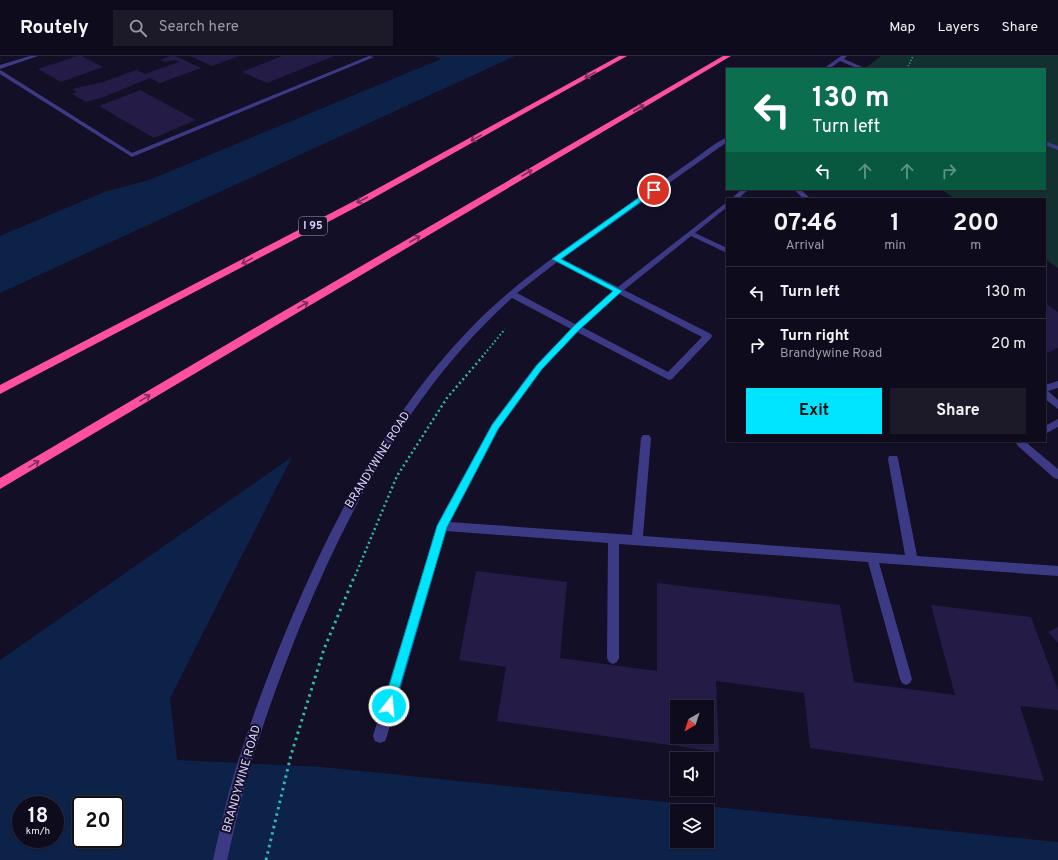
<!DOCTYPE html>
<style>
body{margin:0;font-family:Overpass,sans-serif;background:#1c1929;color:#f1f3f6;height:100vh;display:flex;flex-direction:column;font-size:15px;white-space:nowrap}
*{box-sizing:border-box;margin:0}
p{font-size:13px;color:#9b9ba3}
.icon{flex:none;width:22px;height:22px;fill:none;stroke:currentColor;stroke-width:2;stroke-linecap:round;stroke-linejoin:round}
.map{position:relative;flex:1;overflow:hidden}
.side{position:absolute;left:726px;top:142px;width:320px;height:244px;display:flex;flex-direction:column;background:#0e0b1c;border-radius:0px;box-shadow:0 1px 3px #0004,0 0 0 1px #2e2b3b}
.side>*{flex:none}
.hud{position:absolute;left:726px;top:12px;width:320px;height:122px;border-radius:0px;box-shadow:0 1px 3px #0004,0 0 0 1px #2e2b3b;background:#0b6e4f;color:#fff;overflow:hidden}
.needle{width:26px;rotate:219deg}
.tools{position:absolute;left:670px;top:644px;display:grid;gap:8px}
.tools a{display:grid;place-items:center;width:44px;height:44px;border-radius:0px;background:#0e0b1c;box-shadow:0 1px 3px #0004,0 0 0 1px #2e2b3b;font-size:20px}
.speed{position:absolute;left:12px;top:740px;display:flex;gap:8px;font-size:20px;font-weight:700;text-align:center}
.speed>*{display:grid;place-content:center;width:52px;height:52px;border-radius:50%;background:#0e0b1c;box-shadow:0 1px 3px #0004,0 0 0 1px #2e2b3b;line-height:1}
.speed small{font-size:10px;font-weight:400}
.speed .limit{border:2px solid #111;border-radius:6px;background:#fff;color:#111}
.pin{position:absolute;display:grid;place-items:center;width:34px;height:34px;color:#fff;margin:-17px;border:2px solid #fff;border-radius:50%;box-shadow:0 1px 4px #0007}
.me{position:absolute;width:44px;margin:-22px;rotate:17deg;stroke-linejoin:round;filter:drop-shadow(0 0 3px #0008)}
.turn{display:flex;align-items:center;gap:14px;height:84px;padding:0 20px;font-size:18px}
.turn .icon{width:52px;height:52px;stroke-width:2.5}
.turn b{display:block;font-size:28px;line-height:34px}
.lanes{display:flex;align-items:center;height:38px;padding:0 20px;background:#0003;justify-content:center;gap:20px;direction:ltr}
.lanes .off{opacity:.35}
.eta{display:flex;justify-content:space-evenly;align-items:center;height:68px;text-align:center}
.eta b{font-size:24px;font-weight:700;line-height:28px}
.cta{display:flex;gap:8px;margin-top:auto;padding:8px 20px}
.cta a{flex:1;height:46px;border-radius:0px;background:#00e5ff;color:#111;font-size:16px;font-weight:700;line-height:46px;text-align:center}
.cta a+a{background:#1c1929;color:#f1f3f6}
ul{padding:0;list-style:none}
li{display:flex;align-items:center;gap:12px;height:52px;padding:0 20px;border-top:1px solid #2e2b3b}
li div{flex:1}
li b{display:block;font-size:15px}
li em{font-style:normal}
header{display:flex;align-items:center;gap:24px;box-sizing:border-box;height:56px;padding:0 20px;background:#0e0b1c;border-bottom:1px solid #2e2b3b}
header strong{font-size:19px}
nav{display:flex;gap:22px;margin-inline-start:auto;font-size:14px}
.search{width:280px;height:36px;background:#1c1929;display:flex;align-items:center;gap:10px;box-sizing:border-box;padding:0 14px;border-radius:0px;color:#9b9ba3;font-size:15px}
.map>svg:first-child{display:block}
</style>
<header>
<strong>Routely</strong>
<div class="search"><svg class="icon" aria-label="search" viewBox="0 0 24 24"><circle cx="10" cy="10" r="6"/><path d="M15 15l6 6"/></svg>Search here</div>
<nav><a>Map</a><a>Layers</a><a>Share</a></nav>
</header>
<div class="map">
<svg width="1058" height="804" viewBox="0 0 1058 804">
<rect width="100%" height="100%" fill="#130f26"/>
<path fill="#12302f" d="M 881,0 L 1058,0 L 1058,212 L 1045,203 L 1045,143 L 955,143 L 941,133 L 1045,133 L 1045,13 L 864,13 Z"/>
<path fill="#0c2248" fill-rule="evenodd" d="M 434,0 L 515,0 L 0,237 L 0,180 L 104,136 L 149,124 L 441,3 Z
M 292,401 L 170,642 L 177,704 L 322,711 L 1058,786 L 1058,804 L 0,804 L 0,604 ZM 21,749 L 55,749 L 55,783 L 21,783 ZM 81,749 L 115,749 L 115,783 L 81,783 ZM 677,755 L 707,755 L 707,785 L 677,785 Z"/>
<path fill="#241b47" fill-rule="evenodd" d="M 77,0 L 82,0 L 103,11 L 61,26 L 38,13 Z
M 170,0 L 176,0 L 201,12 L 160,27 L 150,22 L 101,42 L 86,46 L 72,38 L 77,36 L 72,33 L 103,26 L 136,14 L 145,18 L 179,6 L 175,4 L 165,6 L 160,4 Z
M 190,0 L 239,0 L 212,10 Z
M 282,0 L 334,0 L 267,27 L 242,16 Z
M 140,34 L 196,64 L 154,82 L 99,50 Z
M 1045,247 L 1058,256 L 1058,292 L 1045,298 Z
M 476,515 L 567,526 L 560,602 L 657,615 L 657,527 L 840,549 L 854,626 L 955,639 L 931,549 L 1031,561 L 1058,634 L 1058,654 L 1020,650 L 1044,725 L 810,692 L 804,637 L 716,625 L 719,696 L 497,665 L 506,611 L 459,604 ZM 677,651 L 707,651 L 707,681 L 677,681 Z
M 1058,571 L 1058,587 L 1048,576 Z"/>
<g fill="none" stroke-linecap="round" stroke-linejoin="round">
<path stroke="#2fb8b0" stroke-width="1.5" stroke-dasharray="1 2" stroke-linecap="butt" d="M 907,13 L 913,0"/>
<path stroke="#2fb8b0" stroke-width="2" stroke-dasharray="1.5 2.5" stroke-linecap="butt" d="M 482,301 L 505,273"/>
<path stroke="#2fb8b0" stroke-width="2.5" stroke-dasharray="2 3" stroke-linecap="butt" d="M 355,520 L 397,420 L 447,342 L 483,300"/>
<path stroke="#2fb8b0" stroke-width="3" stroke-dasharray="2.5 4" stroke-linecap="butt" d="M 266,804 L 291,699 L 324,593 L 355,519"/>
<path fill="#3d3a85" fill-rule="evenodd" d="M 30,0 L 38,0 L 0,13 L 0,9 Z
M 369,0 L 374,1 L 132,101 L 0,18 L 0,14 L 2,15 L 132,97 Z
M 841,0 L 847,0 L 844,3 L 867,13 L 859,13 L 840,5 L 829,13 L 823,13 Z
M 727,81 L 727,86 L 562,203 L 618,231 L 727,146 L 727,151 L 695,177 L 727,192 L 727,197 L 691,180 L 624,234 L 711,278 L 712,280 L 711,282 L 672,323 L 669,324 L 577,276 L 542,313 L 499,373 L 450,466 L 632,479 L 641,382 L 643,379 L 649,379 L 651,382 L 643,480 L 905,499 L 888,403 L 889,400 L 897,400 L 898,403 L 917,500 L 1058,510 L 1058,520 L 879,507 L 912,623 L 910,627 L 906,629 L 902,627 L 900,623 L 868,506 L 619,488 L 619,602 L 617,606 L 613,608 L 609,606 L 607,602 L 608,487 L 446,475 L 387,680 L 385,685 L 380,687 L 375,685 L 373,680 L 438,467 L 492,368 L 536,309 L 571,273 L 512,242 C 414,330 351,448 301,568 C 280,620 261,672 246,726 C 239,752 233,778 227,804 L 213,804 C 220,774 226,744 235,715 C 251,663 270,613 291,563 C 335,459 390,356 469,274 C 514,227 567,191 621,154 C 645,137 669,121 693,104 C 704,96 715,87 727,81 ZM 557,206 L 613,235 L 575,268 L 517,237 ZM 619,238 L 702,281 L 668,316 L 582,271 Z
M 1045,85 L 1058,90 L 1058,94 L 1045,89 Z
M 742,133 L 749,133 L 738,143 L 731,143 Z
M 793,133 L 800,133 L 811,143 L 804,143 Z
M 1058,325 L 1058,332 L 1048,335 L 1058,344 L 1058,353 L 1045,343 L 1045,329 Z
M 1058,363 L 1058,371 L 1045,378 L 1045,370 Z
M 1017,385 L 1030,385 L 1028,388 L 1058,413 L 1058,423 L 1054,422 L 1018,390 L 1016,387 Z"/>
<path fill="#ff4fa3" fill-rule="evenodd" d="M 619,0 L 627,0 L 368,145 L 0,338 L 0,329 L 362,141 Z
M 723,0 L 731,0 L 0,433 L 0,422 L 265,266 Z"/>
</g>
<defs><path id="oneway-shaft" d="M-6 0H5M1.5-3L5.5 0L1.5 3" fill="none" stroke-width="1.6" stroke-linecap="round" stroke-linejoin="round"/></defs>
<g stroke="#7d2c5e">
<use href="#oneway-shaft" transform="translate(590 19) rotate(151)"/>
<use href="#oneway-shaft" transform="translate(639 52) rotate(-30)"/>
<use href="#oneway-shaft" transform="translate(476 82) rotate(151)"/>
<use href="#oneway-shaft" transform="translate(527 117) rotate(-30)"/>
<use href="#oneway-shaft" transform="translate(362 144) rotate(152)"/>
<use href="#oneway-shaft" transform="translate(415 183) rotate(-30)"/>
<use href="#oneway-shaft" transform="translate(247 205) rotate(152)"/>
<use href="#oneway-shaft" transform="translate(303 249) rotate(-30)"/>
<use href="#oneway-shaft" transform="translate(145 342) rotate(-31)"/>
<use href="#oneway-shaft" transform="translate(34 408) rotate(-31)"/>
</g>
<path fill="#00e5ff" stroke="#0095a6" d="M 651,133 L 657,134 L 561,203 L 622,235 L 579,274 L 542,313 L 498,373 L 447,471 L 394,650 L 393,654 L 389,656 L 384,654 L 383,650 L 437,470 L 492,369 L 537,309 L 574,270 L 613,235 L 552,203 Z"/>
<g text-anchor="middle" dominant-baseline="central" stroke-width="4" stroke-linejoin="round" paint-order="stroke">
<rect fill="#130f26" stroke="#9e99be" stroke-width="1" x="299" y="161" width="28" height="18" rx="3"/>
<g font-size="11" font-weight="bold" fill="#d9d4ff">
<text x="313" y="170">I 95</text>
</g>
<g font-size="12" fill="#d9d4ff" stroke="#130f26">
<text transform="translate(378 404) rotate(-58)">BRANDYWINE ROAD</text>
<text transform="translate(242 723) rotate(-74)">BRANDYWINE ROAD</text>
</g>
</g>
</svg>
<div class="tools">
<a><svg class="needle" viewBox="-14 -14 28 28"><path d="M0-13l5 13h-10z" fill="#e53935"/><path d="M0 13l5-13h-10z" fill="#9b9ba3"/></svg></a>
<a><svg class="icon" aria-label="sound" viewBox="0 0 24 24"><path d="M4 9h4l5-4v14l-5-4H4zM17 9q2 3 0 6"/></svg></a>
<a><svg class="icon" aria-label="layers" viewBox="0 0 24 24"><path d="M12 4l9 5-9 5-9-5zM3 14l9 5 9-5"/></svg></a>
</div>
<div class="speed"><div>18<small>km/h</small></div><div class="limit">20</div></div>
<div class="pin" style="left:654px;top:134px;background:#d93025"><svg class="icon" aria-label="arrive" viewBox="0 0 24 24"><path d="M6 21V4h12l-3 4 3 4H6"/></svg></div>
<svg class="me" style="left:389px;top:650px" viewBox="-20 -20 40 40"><circle r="17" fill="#00e5ff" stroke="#fff" stroke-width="3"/><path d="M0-11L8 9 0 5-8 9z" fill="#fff"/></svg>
<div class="hud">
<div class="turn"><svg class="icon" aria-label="left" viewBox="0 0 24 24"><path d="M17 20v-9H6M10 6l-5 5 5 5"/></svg><div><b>130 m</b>Turn left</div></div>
<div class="lanes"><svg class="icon" aria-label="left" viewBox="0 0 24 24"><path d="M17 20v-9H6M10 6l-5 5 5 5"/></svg><svg class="icon off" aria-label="ahead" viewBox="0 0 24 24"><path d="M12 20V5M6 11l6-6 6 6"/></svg><svg class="icon off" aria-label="ahead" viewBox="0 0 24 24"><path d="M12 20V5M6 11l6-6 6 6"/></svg><svg class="icon off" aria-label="right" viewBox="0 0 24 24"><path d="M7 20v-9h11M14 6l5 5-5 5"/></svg></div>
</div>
<section class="side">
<div class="eta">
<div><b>07:46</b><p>Arrival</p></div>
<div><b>1</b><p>min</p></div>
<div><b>200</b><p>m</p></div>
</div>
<ul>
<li><svg class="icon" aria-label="left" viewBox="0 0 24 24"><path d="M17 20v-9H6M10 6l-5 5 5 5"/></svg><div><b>Turn left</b></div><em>130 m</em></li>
<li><svg class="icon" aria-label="right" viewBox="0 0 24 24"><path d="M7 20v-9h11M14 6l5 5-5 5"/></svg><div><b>Turn right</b><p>Brandywine Road</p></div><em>20 m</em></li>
</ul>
<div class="cta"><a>Exit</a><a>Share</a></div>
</section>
</div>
